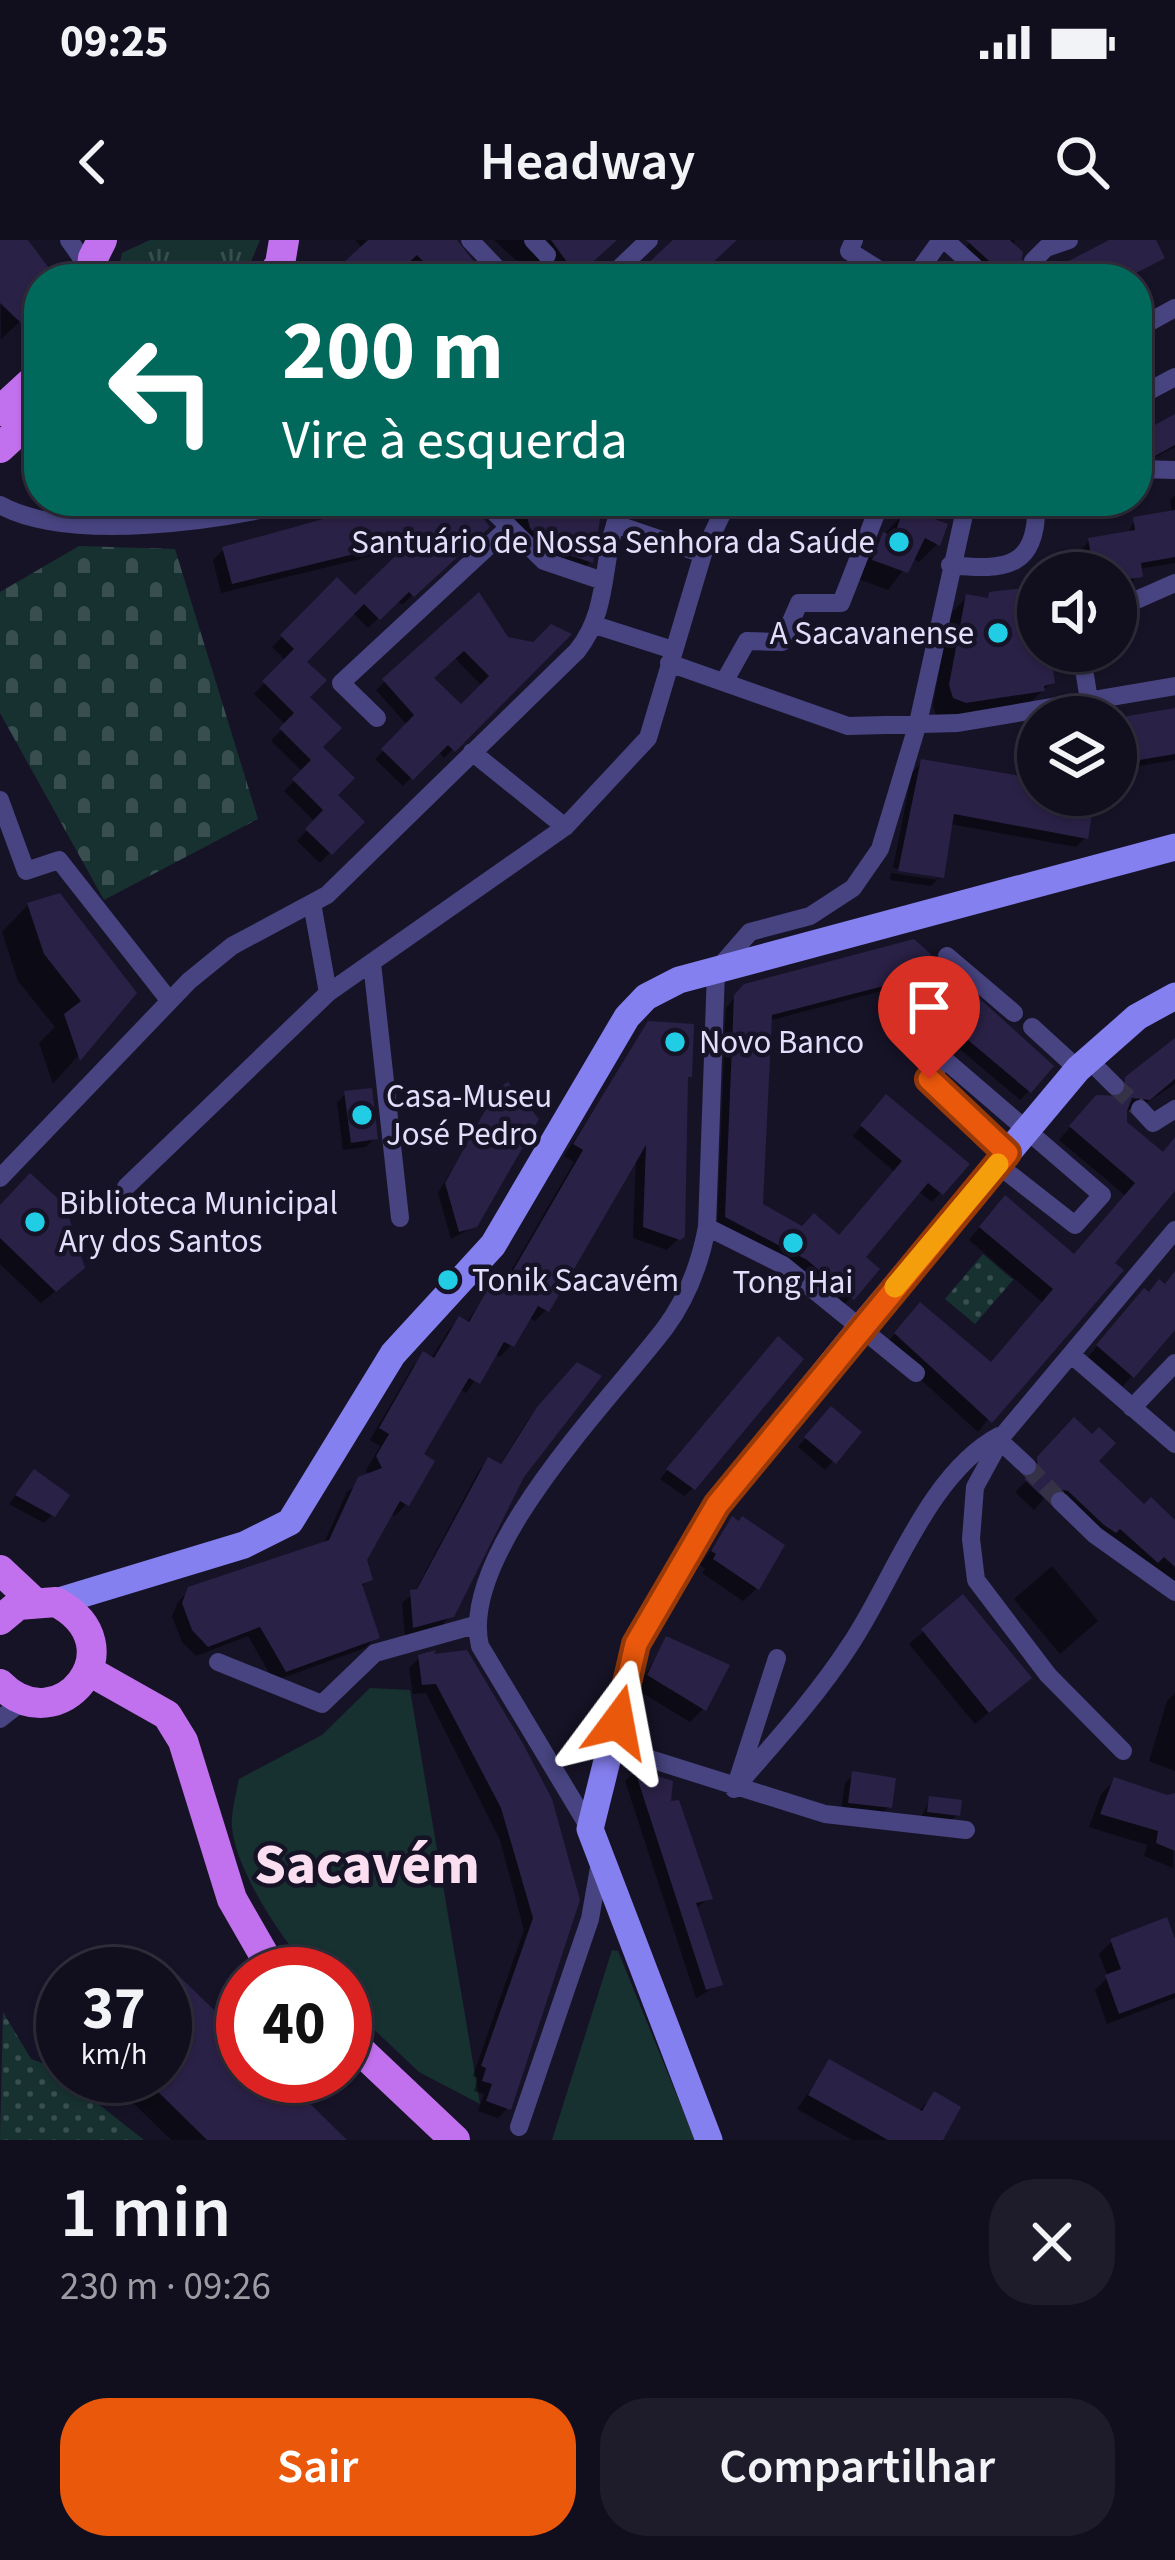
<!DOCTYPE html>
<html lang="pt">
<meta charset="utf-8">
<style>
body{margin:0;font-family:"Source Sans 3",sans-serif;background:#1e1c2a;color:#f1f3f6;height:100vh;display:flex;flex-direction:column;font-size:45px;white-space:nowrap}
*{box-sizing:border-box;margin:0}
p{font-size:39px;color:#9c9ca4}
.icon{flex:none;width:66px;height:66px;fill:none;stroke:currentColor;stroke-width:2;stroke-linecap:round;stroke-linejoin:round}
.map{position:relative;height:1900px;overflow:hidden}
.details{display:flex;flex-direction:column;background:#110e1d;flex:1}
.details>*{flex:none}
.guide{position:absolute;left:24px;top:24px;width:1128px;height:252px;border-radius:48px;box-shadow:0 3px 9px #0004,0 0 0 3px #302e3b;background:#00695c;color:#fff;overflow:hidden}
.fabs{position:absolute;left:1017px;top:312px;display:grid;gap:24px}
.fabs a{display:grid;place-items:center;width:120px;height:120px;border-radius:50%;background:#110e1d;box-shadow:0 3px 9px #0004,0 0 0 3px #302e3b;font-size:60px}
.speed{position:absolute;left:36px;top:1707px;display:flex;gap:24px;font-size:60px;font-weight:700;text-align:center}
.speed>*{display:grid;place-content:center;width:156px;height:156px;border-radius:50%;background:#110e1d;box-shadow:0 3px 9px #0004,0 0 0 3px #302e3b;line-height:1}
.speed small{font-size:30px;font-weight:400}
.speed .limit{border:18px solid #d22;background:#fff;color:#111}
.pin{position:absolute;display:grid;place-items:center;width:102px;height:102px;color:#fff;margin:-123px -51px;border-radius:50% 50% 50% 0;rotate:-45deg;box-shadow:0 0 12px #0007}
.pin .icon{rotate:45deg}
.me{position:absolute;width:132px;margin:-66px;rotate:13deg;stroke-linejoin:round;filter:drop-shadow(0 0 9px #0008)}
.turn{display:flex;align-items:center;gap:42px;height:252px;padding:0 60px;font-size:54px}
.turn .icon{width:156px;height:156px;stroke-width:2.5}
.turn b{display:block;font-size:84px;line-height:102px}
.round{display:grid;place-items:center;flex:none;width:126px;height:126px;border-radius:48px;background:#1e1c2a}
.head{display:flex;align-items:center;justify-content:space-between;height:204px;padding:0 60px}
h1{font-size:72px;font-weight:600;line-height:90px}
.primary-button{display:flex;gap:24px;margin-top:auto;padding:24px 60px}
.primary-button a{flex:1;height:138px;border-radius:48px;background:#ea580c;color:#fff;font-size:48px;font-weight:600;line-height:138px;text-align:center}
.primary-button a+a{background:#1e1c2a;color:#f1f3f6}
.status{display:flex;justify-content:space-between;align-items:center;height:84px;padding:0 60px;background:#110e1d;direction:ltr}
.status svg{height:33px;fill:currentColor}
header{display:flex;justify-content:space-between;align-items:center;height:156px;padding:0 60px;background:#110e1d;font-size:54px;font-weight:600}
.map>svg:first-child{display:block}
</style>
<div class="status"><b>09:25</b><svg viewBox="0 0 49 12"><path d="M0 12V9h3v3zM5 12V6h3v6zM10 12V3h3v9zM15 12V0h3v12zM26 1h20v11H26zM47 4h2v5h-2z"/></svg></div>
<header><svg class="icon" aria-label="back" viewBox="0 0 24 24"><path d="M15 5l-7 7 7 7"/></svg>Headway<svg class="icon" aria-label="search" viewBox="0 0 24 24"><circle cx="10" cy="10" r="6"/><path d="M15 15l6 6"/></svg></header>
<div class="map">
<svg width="1175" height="1900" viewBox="0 0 1175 1900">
<defs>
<pattern id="grass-tufts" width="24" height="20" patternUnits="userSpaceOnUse" patternTransform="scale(3)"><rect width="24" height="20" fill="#173130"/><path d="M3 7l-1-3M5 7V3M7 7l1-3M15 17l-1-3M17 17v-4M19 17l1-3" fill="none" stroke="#384e4f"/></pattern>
<pattern id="cemetery-stones" width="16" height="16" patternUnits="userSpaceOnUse" patternTransform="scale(3)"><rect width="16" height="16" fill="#173130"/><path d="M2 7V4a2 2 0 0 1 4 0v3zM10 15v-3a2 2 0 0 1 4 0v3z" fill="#384e4f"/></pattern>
<pattern id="park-dots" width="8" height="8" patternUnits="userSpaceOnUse" patternTransform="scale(3)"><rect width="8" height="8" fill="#173130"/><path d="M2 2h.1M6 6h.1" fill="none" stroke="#384e4f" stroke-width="1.8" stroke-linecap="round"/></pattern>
</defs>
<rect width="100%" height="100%" fill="#171327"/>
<path fill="url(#grass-tufts)" d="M 150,0 L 260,0 L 250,24 L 211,39 L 116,39 L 122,13 Z"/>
<path fill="url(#cemetery-stones)" d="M 79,306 L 175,309 L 258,579 L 104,660 L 0,473 L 0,352 Z"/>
<path fill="url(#park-dots)" d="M 983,1014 L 1013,1040 L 975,1084 L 945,1059 Z
M 3,1772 L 31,1819 L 42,1823 L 51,1818 L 55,1830 L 144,1900 L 0,1900 Z"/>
<path fill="#173130" d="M 370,1448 L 410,1450 L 480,1864 L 419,1832 L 345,1762 L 345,1734 L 315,1734 C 284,1705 235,1629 232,1587 C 231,1572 236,1554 239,1539 L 322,1495 Z
M 612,1710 L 618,1711 L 695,1900 L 552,1900 Z"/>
<path fill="#0007" fill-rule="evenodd" d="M 0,0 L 22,0 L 51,39 L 39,39 L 39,64 L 1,99 Z
M 355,0 L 456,0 L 488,39 L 330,39 L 363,9 Z
M 494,0 L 598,0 L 605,7 L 572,39 L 536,39 Z
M 971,0 L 1014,0 L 1022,34 L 1046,36 L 1116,0 L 1153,0 L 1162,17 L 1129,39 L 989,39 L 962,15 Z
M 1175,178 L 1175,207 L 1144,223 L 1137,201 Z
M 1175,255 L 1175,323 L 1139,329 L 1132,344 L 1116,347 L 1116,333 L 1085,333 L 1081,310 L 1089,301 L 1127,295 L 1135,280 L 1172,273 L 1170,260 Z
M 61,261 L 102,261 L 78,284 L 54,278 Z
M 401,261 L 468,261 L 486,286 L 402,365 L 397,360 L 368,388 L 352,372 L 303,422 L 306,457 L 333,555 L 360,582 L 320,623 L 297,601 L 315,582 L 284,551 L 303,532 L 271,501 L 286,485 L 254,454 L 286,421 L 272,407 L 337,342 L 355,359 L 409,307 L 221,353 L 213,320 L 223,310 Z
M 511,261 L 600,261 L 590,322 L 580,332 L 520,299 Z
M 905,272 L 937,304 L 919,322 L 912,318 L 888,350 L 856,338 L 866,314 Z
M 1031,350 L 1038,411 L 1047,411 L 1052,442 L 1024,468 L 936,476 L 933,465 L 949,375 L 967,357 L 985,360 Z
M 478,357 L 506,400 L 533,405 L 567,395 L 444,518 L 438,511 L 403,546 L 375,519 L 408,486 L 376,450 ZM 454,417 L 483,447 L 461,468 L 430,438 Z
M 1175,469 L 1175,520 L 1116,530 L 1116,480 Z
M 922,523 L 1038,542 L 1038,555 L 1091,555 L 1086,597 L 1076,607 L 950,584 L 941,636 L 931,646 L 890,640 L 891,633 L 938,640 L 938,634 L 893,628 L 912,532 Z
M 28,665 L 133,753 L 53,844 L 39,803 L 55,787 L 18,741 L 2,692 Z
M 913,703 L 1029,851 L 1020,860 L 889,749 L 768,781 L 760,966 L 803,989 L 838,998 L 895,932 L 853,896 L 877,867 L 965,925 L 932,962 L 918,951 L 861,1017 L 876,1029 L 842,1067 L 717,986 L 726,768 L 735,757 Z
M 649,784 L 685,840 L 682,995 L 667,1010 L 633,998 L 636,917 L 546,1070 L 535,1081 L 528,1077 L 511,1105 L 500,1117 L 494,1113 L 466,1153 L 459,1149 L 420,1215 L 406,1264 L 395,1276 L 390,1273 L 363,1320 L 370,1339 L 360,1348 L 377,1396 L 365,1408 L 274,1441 L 248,1396 L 196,1416 L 182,1402 L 172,1376 L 178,1362 L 190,1349 L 323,1305 L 347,1252 L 369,1236 L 366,1230 L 380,1206 L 370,1200 L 413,1126 L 424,1115 L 431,1119 L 448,1091 L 459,1079 L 466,1083 L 494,1044 L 501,1048 L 574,922 L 564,916 Z
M 1175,804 L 1175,844 L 1135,870 L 1126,871 L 1124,883 L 1162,915 L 1175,901 L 1175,947 L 978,1192 L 884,1106 L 908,1078 L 990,1125 L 1043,1063 L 969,1000 L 993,971 L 1074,1018 L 1126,956 L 1059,900 L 1084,871 L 1113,859 L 1114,852 L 1141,825 Z
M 499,851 L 475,986 L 451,999 L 438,953 Z
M 345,854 L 375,898 L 366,907 L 343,910 L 337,863 Z
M 0,968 L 68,1041 L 41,1063 L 0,1024 Z
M 1175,1034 L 1175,1086 L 1123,1146 L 1088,1117 L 1135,1061 L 1164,1047 Z
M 770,1108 L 693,1248 L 684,1256 L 660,1239 Z
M 568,1135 L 452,1375 L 441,1386 L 405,1396 L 402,1363 L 414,1353 L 479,1230 L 489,1221 L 499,1226 L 528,1180 Z
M 823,1178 L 858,1193 L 825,1230 L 798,1207 Z
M 1075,1182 L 1094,1221 L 1144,1268 L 1175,1285 L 1175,1349 L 1056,1261 L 1044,1259 L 1034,1270 L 1015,1252 L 1027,1240 L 1026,1231 Z
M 26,1241 L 52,1275 L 44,1283 L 9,1264 Z
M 733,1280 L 757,1348 L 743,1361 L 702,1333 L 705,1329 L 700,1325 Z
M 1052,1326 L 1098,1381 L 1060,1414 L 1014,1359 Z
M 963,1358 L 1015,1451 L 975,1484 L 909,1404 Z
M 667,1400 L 703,1469 L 690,1482 L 636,1449 Z
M 419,1418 L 549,1560 L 508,1868 L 498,1878 L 478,1871 L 484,1854 L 474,1851 L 478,1838 L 473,1836 L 524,1690 L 500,1600 L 426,1453 L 413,1454 L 409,1428 Z
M 1175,1453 L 1175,1531 L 1149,1521 L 1167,1461 Z
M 635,1532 L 670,1543 L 667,1565 L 709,1658 L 695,1669 L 720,1744 L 696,1758 L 625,1541 Z
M 854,1534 L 889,1567 L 880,1575 L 841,1571 L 845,1543 Z
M 1114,1541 L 1175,1561 L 1173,1628 L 1144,1616 L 1147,1605 L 1089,1587 L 1101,1554 Z
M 930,1559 L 957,1574 L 949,1583 L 920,1580 Z
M 1111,1702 L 1175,1707 L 1175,1758 L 1107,1784 L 1095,1750 L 1108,1737 L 1099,1714 Z
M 165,1752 L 243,1802 L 243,1836 L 277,1836 L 334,1900 L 171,1900 L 106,1836 L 165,1836 Z
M 830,1822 L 918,1872 L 934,1855 L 939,1900 L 852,1900 L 797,1869 Z"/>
<path fill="#2a2146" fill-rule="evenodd" d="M 0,0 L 28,0 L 57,39 L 39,39 L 39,67 L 21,83 L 0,63 Z
M 368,0 L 457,0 L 488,39 L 440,39 L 417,15 L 391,39 L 326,39 Z
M 551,0 L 617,0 L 577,36 Z
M 673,0 L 737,0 L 695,39 L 631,39 Z
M 966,0 L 1010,0 L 1023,12 L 1020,26 L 1031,34 L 1046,33 L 1109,0 L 1156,0 L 1165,18 L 1125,39 L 1009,39 Z
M 1175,174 L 1175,205 L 1155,216 L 1142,192 Z
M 388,261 L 470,261 L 490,287 L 414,357 L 409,352 L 380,380 L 364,364 L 307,422 L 327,440 L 310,457 L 342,488 L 323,507 L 355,538 L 338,555 L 365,582 L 332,615 L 305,589 L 323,570 L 292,539 L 311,520 L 279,488 L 294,473 L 262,441 L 294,409 L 280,395 L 337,337 L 355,355 L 412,300 L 232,344 L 222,307 Z
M 523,261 L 603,261 L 593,323 L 551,309 L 530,288 Z
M 904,268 L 948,284 L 940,306 L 925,298 L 908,333 L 872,320 L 883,292 L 894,296 Z
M 1175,270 L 1175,317 L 1141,323 L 1143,337 L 1116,341 L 1116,333 L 1094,333 L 1088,298 L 1135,290 L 1133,277 Z
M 1034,347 L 1038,411 L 1050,411 L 1055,443 L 1044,446 L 1045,451 L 966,463 L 953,458 L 949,445 L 966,354 L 988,358 L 989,352 Z
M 479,352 L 508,397 L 533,402 L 551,384 L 572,394 L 455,512 L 448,505 L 413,540 L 381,509 L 414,475 L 382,439 ZM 464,411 L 489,436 L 461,464 L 434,438 Z
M 1175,468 L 1175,514 L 1116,524 L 1116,478 Z
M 921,519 L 1038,539 L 1038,555 L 1095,555 L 1088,599 L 954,574 L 944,638 L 898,631 Z
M 60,653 L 137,753 L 80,821 L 64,774 L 81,761 L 44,714 L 27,663 Z
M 914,699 L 1054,826 L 1031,853 L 899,742 L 772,775 L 763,964 L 802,986 L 814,973 L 839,995 L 902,921 L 860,885 L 886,854 L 970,924 L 943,955 L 928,943 L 866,1017 L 880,1029 L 854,1060 L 807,1020 L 725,977 L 734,755 L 744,744 Z
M 648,781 L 694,784 L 692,837 L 688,837 L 685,997 L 680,1000 L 643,987 L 646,905 L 549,1072 L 538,1066 L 514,1107 L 504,1102 L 480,1144 L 469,1138 L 424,1214 L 435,1221 L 409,1266 L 400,1261 L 367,1320 L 373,1340 L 362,1344 L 380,1398 L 286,1432 L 260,1387 L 208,1407 L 192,1390 L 182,1363 L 188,1347 L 329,1300 L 358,1237 L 382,1228 L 376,1216 L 389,1194 L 379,1188 L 423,1111 L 434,1118 L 459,1076 L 469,1082 L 493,1040 L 504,1046 L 583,910 L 573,904 Z
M 1175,798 L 1175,839 L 1150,860 L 1132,858 L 1127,871 L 1127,882 L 1163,912 L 1175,897 L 1175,951 L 1115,1023 L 1124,1030 L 992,1183 L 894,1093 L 920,1062 L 991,1122 L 1053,1049 L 979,987 L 1005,955 L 1074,1014 L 1135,943 L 1069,886 L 1096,855 L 1124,856 L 1125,837 Z
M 508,842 L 539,879 L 477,987 L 459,992 L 445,943 L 497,849 Z
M 372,848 L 378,899 L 351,903 L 344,851 Z
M 30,933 L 65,965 L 85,1028 L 56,1052 L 0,998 L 0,965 Z
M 1175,1031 L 1175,1090 L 1134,1138 L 1096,1105 L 1144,1048 L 1149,1052 L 1159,1039 L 1165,1044 Z
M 778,1096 L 804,1119 L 695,1250 L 666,1229 Z
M 577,1122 L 602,1136 L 524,1237 L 454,1377 L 413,1388 L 410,1350 L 417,1349 L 488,1217 L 501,1224 L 537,1167 Z
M 831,1166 L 862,1192 L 836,1224 L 804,1197 Z
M 1074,1177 L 1092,1194 L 1099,1187 L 1116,1203 L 1099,1221 L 1144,1264 L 1151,1257 L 1175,1280 L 1175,1327 L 1164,1317 L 1158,1323 L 1120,1289 L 1116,1293 L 1104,1285 L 1068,1251 L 1055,1248 L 1047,1261 L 1024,1239 L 1038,1234 L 1037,1217 Z
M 34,1229 L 70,1255 L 55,1277 L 15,1255 Z
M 732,1276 L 739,1281 L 742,1276 L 785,1305 L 759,1350 L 713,1319 L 716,1314 L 711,1311 Z
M 963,1354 L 1032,1438 L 989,1473 L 921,1389 Z
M 666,1396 L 730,1425 L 706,1471 L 647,1435 Z
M 436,1410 L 434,1414 L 467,1410 L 522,1502 L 552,1559 L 580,1660 L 511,1870 L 486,1861 L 492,1844 L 482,1841 L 486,1828 L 481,1826 L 533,1678 L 501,1568 L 436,1444 L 422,1445 L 418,1415 Z
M 634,1528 L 673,1541 L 671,1561 L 679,1560 L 713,1659 L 696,1663 L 723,1745 L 706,1750 Z
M 852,1531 L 896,1538 L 892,1568 L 848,1563 Z
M 1114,1537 L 1167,1555 L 1175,1553 L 1175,1611 L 1156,1603 L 1158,1591 L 1100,1574 Z
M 929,1556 L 962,1560 L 960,1576 L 927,1572 Z
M 1167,1677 L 1175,1699 L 1175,1753 L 1119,1774 L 1105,1735 L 1121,1729 L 1110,1699 Z
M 178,1735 L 243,1798 L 243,1836 L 282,1836 L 347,1900 L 207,1900 L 142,1836 L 165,1836 L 165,1748 Z
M 829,1819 L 922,1871 L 934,1851 L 961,1867 L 943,1900 L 888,1900 L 808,1855 Z"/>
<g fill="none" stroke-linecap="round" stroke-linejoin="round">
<path stroke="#353147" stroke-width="18" stroke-dasharray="18 9" stroke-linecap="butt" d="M 1017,39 L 1033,21
M 1115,846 L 1140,869
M 1027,1226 L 1060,1261"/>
<path stroke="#474481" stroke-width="18" d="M 69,0 L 90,30
M 470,0 L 507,39
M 533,0 L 547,15
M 854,0 L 849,11 L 894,39
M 945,0 L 988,39
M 1033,21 L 1046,8 L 1069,0
M 608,39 L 649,0
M 913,39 L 941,0
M 1137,89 L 1175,68
M 1137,139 L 1145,153 L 1175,137
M 1137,229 L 1175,230
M 483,261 L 544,321 L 603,341
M 0,265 C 71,304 224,280 300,261
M 618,285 L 703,314
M 950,325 C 1006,331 1039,328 1036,261
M 1116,369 L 1175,343
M 598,386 L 673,410
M 1081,411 L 1089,460
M 669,423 L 848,486 L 958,483 L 1175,446
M 724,442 L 747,401 L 782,402 L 799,363 L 841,363 L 881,261
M 377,478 L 341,443 L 508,288
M 472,512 L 565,587
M 0,560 L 26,631 L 59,620 L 169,760
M 312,663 L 328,753
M 947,716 L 1014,773
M 372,723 L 400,978
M 1032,787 L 1078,829
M 1088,819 L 1115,846
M 1140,869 L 1153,883 L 1175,869
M 998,925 L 1075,985 L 1102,955 L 944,819 L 929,839 L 1007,913
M 0,938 L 189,741 L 232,706 L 327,655 L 577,411 C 614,365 598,309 625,261
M 126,947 L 328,753 L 565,587 L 648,498 L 703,314 L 728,261
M 707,987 L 783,1025 L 916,1133
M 1074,1117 L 1175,1204
M 1132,1168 L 1175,1123
M 1000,1201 L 1027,1226
M 1060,1261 L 1095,1295 L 1175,1352
M 218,1422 L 322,1464 L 375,1413 L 475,1385
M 0,1479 L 23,1461
M 612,1507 L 825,1574 L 966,1590
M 1123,1511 L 1048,1435 L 976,1340 L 971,1299 L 975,1247 L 1004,1194 L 1175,990
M 738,1539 L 777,1418
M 734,1549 C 774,1503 817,1456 850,1405 C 893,1341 928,1234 999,1196
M 590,1589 L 480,1406 C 458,1313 612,1158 665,1088 C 688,1057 700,1024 707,987 L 716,731 L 750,692 L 810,676 L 853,648 L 880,609 L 918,483 L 967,261
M 519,1887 L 590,1679 L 600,1622"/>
<path stroke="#8580f0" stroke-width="27" d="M 56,1362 L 244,1305 L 290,1282 L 393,1114 L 493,1005 L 627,777 L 646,757 L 679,740 L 1175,607
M 709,1900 L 590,1589 L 636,1404 L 717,1265 L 859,1090 L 1078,829 L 1137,777 L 1175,756"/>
<path stroke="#c271ee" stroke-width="30" d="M 91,39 L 93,18 L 102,0
M 269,39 L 280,24 L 284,0
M 0,171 L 39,135
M 0,208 L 39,172
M 0,1330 L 32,1360
M 0,1380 L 18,1365 L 56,1362 C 139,1406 59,1504 0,1444
M 89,1431 L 167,1475 L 183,1501 L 232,1659 L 267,1720 L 281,1734
M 345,1796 L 455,1900"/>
</g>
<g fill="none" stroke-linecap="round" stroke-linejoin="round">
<g stroke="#983908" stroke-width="30">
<path id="route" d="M 618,1482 L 636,1404 L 717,1265 L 1007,913 L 929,839"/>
</g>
<use href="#route" stroke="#ea580c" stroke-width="21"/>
<path stroke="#f59e0b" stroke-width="21" d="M 895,1047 L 998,924"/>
</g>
<g fill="#20cde5" stroke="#171327" stroke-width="4.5">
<circle cx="899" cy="302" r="12"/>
<circle cx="998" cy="393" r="12"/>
<circle cx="675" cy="802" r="12"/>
<circle cx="362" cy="875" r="12"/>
<circle cx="35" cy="982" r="12"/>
<circle cx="793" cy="1003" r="12"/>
<circle cx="448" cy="1040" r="12"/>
</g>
<g text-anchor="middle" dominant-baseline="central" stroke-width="9" stroke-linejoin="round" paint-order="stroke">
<g font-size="33" fill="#e2defb" stroke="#171327" text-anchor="start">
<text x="875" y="302" text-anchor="end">Santuário de Nossa Senhora da Saúde</text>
<text x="974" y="393" text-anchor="end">A Sacavanense</text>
<text x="699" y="802">Novo Banco</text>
<text x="386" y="856">Casa-Museu<tspan x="386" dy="38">José Pedro</tspan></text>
<text x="59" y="963">Biblioteca Municipal<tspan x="59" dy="38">Ary dos Santos</tspan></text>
<text x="472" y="1040">Tonik Sacavém</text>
<text x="793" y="1042" text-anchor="middle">Tong Hai</text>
</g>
<g font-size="57" font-weight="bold" fill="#fbdff1" stroke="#171327">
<text x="367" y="1625">Sacavém</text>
</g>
</g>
</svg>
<div class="fabs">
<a><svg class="icon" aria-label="sound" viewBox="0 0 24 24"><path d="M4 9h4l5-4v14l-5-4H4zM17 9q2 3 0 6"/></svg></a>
<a><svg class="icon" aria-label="layers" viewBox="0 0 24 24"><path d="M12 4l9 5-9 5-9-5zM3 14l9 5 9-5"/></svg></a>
</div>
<div class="speed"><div>37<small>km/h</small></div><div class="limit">40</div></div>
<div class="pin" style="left:929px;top:839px;background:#d93025"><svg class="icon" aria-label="arrive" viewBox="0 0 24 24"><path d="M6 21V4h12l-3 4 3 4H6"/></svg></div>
<svg class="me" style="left:618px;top:1482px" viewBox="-20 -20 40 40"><path d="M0-17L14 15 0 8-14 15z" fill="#ea580c" stroke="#fff" stroke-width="4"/></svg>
<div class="guide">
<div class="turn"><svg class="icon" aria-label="left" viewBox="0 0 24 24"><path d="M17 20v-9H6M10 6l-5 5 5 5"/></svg><div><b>200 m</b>Vire à esquerda</div></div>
</div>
</div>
<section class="details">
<div class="head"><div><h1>1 min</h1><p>230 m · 09:26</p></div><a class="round"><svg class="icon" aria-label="close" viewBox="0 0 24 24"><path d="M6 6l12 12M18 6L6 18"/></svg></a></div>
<div class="primary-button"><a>Sair</a><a>Compartilhar</a></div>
</section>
